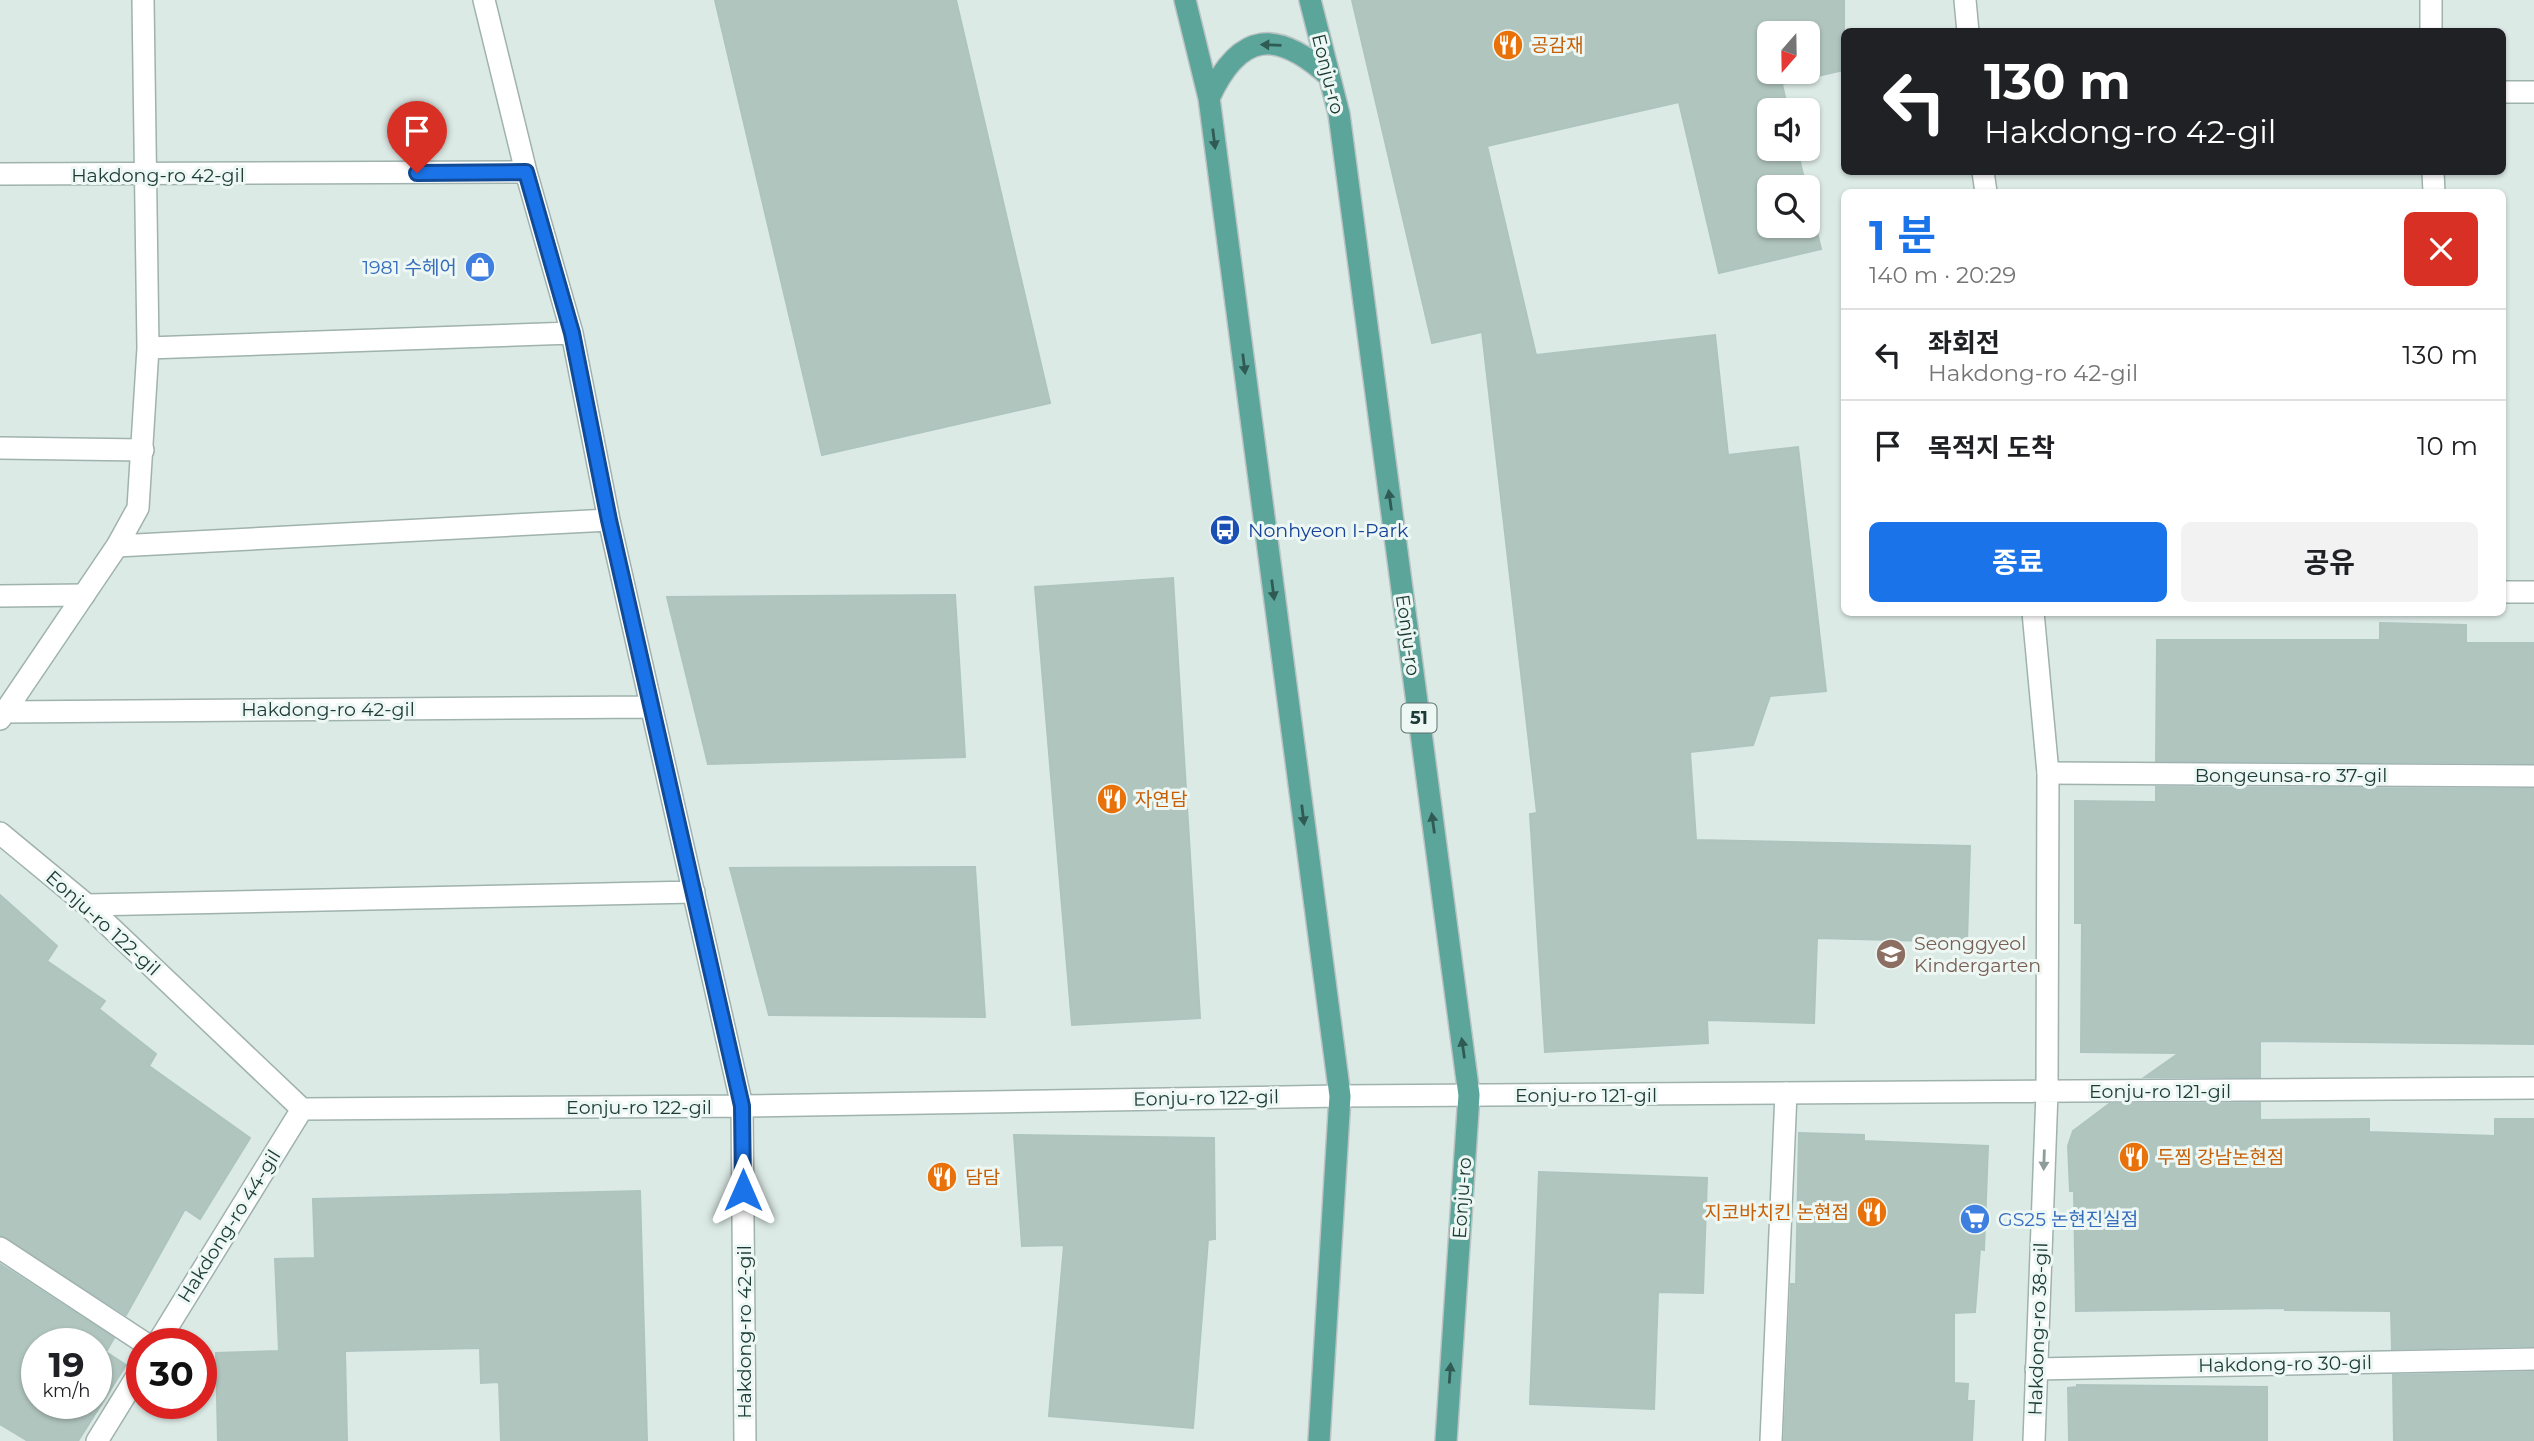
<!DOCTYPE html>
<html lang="ko">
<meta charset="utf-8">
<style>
body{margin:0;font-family:Montserrat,"Noto Sans KR",sans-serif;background:#f2f2f2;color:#202124;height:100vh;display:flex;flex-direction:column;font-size:26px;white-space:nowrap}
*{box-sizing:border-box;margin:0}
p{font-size:23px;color:#757577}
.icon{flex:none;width:38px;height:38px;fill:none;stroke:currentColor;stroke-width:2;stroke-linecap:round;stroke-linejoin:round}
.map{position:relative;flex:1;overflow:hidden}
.side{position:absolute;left:1841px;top:189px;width:665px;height:427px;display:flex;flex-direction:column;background:#fff;border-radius:10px;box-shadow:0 2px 5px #0004}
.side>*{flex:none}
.guide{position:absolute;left:1841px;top:28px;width:665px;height:147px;border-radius:10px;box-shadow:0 2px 5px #0004;background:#202124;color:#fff;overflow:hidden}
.needle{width:46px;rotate:200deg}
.buttons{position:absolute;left:1757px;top:21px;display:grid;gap:14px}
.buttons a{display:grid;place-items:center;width:63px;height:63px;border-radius:10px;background:#fff;box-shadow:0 2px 5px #0004;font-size:35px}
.speed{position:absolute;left:21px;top:1328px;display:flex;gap:14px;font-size:35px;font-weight:700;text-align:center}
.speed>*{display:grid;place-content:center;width:91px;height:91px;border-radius:50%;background:#fff;box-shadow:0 2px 5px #0004;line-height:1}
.speed small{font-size:18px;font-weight:400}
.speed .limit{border:10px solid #d22;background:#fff;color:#111}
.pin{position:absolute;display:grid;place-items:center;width:60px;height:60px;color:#fff;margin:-72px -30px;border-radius:50% 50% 50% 0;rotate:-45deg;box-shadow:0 0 7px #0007}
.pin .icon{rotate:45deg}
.me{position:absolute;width:77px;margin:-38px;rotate:0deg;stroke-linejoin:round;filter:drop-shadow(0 0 5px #0008)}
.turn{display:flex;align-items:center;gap:24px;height:147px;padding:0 28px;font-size:32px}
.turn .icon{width:91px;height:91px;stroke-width:2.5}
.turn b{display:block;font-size:49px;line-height:60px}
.round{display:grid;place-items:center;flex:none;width:74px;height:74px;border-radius:10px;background:#f2f2f2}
.overview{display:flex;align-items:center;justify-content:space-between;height:119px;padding:0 28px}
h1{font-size:42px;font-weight:700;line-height:52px;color:#1a73e8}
.cta{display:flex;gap:14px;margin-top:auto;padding:14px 28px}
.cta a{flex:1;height:80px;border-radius:10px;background:#1a73e8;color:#fff;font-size:28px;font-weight:700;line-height:80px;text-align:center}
.cta a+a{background:#f2f2f2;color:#202124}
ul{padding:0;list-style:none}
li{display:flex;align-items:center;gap:21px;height:91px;padding:0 28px;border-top:2px solid #e0e0e0}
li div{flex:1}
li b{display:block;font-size:26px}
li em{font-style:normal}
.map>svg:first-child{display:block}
</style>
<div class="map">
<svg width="2534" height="1441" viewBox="0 0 2534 1441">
<rect width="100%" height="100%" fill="#dceae6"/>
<path fill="#b1c5bf" stroke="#aec4be" stroke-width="2" fill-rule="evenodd" d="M 715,0 L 956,0 L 1050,403 L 822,455 Z
M 1352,0 L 1844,0 L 1844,70 L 1782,84 L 1788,110 L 1769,110 L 1769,149 L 1797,149 L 1806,187 L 1769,187 L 1769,226 L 1808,226 L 1808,194 L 1821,249 L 1719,273 L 1679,102 L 1487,146 L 1536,355 L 1715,335 L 1728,455 L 1798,447 L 1826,691 L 1770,696 L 1753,745 L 1690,752 L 1696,840 L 1970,846 L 1967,942 L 1817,938 L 1814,1023 L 1707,1020 L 1708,1043 L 1545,1052 L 1530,814 L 1537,813 L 1482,332 L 1432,343 ZM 1769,33 L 1808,33 L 1808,72 L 1769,72 Z
M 1173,578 L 1200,1018 L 1072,1025 L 1035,587 Z
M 955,595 L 965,757 L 708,764 L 667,597 Z
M 2380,623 L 2466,625 L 2466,643 L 2534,643 L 2534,763 L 2156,761 L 2157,640 L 2380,640 Z
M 2156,787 L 2534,789 L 2534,1044 L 2260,1041 L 2260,1077 L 2145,1077 L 2179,1053 L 2081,1052 L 2082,923 L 2075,923 L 2075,801 L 2156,802 Z
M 975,867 L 985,1017 L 769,1015 L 730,868 Z
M 0,895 L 57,946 L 47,961 L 105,1001 L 99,1009 L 156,1054 L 149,1066 L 250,1138 L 200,1219 L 185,1209 L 126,1315 L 0,1235 Z
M 2260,1103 L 2260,1120 L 2369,1119 L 2369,1132 L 2495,1136 L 2495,1119 L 2534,1119 L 2534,1346 L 2392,1349 L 2391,1311 L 2285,1310 L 2285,1308 L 2076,1311 L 2074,1191 L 2070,1191 L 2068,1146 L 2073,1131 L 2109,1104 Z
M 1799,1133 L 1864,1135 L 1864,1141 L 1988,1146 L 1984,1250 L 1980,1249 L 1975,1312 L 1954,1313 L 1954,1383 L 1968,1384 L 1967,1401 L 1974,1401 L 1972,1441 L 1784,1441 L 1791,1284 L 1796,1284 Z
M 1014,1135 L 1214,1138 L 1215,1239 L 1208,1240 L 1193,1428 L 1049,1416 L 1064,1245 L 1022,1246 Z
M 1539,1172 L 1707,1178 L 1703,1293 L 1658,1292 L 1654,1409 L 1530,1404 Z
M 640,1191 L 647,1441 L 501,1441 L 499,1382 L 481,1383 L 480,1348 L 345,1351 L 347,1441 L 218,1441 L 216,1353 L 279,1351 L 275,1259 L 315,1258 L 313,1199 Z
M 0,1264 L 114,1338 L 106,1352 L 126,1365 L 78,1441 L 28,1441 L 0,1424 ZM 37,1344 L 96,1344 L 96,1404 L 37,1404 Z
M 2534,1372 L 2534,1441 L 2394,1441 L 2393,1375 Z
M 2077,1385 L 2267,1387 L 2267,1441 L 2069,1441 L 2068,1388 L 2077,1387 Z"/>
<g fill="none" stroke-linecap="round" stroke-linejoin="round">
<g stroke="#9fb2ae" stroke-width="24">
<path id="lane" d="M 0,448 L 143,450
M 0,596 L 84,595
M 2048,773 L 2534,776
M 0,1248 L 146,1344
M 2036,1369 L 2534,1359
M 1771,1441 L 1786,1093"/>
</g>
<g stroke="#9fb2ae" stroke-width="24">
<path id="street" d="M 484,0 L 526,172 L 572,333 L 609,520 L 742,1106 L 745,1441
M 1965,0 L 1968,32
M 2431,0 L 2431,32
M 2502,92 L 2534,92
M 1983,172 L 1986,192
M 2433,172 L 2434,192
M 0,174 L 526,172
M 148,348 L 572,333
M 117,546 L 609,520
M 2502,592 L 2534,592
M 2033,612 L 2048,773 L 2047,1092 L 2034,1441
M 5,712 L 651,707
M 0,719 L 117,546 L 138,508 L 148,348 L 143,0
M 0,833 L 87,905 L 302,1109 L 742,1106 L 1340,1096 L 2534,1088
M 87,905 L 694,892
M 157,1344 L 302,1109
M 97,1441 L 142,1368"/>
</g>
<g stroke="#bbc4c3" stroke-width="24">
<path id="primary" d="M 1185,0 L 1209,98 L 1340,1096 L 1319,1441
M 1310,0 L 1339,114 L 1469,1095 L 1446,1441
M 1209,98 C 1240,31 1277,29 1329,76"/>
</g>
<use href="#lane" stroke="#fff" stroke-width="21"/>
<use href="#street" stroke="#fff" stroke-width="21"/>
<use href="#primary" stroke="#5ca59a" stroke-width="21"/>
</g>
<defs><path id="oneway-solid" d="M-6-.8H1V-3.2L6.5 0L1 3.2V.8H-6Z" transform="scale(1.75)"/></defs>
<g fill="#305b54">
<use href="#oneway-solid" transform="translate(1271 45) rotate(-178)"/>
<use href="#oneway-solid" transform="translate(1214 139) rotate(83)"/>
<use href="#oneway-solid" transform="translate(1244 364) rotate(83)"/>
<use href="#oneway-solid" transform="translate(1390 500) rotate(-98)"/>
<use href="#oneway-solid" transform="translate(1273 590) rotate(83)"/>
<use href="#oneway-solid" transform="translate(1303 815) rotate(83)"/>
<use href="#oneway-solid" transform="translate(1433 823) rotate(-98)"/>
<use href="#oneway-solid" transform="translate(1463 1048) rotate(-98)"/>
<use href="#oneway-solid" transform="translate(1450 1373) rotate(-86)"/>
</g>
<use fill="#8e9d9a" href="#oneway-solid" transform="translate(2044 1160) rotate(92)"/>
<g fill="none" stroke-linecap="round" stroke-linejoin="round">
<g stroke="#114b97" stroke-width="18">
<path id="route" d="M 417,173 L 526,172 L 572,333 L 609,520 L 742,1106 L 743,1190"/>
</g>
<use href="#route" stroke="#1a73e8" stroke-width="12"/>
</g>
<defs>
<g id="restaurant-disc" transform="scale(1.575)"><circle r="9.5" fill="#e8710a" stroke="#edf7f3"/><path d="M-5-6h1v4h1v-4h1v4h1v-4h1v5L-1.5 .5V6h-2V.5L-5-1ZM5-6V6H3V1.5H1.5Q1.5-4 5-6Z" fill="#fff"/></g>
<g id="shop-disc" transform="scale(1.575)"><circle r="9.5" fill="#3f7fe0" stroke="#edf7f3"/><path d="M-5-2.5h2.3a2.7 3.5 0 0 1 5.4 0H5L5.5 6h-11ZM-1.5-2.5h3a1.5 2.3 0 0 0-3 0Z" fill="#fff"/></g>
<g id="bus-disc" transform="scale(1.575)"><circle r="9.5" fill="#1a4fb4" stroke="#edf7f3"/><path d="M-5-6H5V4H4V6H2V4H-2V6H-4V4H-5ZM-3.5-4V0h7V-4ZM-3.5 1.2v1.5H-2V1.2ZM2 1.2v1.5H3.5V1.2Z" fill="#fff"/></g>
<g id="school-disc" transform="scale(1.575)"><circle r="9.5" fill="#8d6e63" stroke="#edf7f3"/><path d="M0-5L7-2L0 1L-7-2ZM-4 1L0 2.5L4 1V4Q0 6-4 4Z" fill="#fff"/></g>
<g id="supermarket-disc" transform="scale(1.575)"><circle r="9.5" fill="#3f7fe0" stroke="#edf7f3"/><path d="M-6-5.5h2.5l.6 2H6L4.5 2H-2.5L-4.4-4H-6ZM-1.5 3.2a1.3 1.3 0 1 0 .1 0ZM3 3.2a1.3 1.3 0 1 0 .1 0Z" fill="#fff"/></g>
</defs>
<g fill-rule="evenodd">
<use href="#restaurant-disc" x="1508" y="45"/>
<use href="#shop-disc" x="480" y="267"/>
<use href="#bus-disc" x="1225" y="530"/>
<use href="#restaurant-disc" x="1112" y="799"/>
<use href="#school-disc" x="1891" y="954"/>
<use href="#restaurant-disc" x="2134" y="1157"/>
<use href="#restaurant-disc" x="942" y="1177"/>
<use href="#restaurant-disc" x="1872" y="1212"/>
<use href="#supermarket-disc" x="1975" y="1219"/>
</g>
<g text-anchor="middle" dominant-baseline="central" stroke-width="6" stroke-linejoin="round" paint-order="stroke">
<rect fill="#edf7f3" stroke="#5b736f" stroke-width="2" x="1401.5" y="703.5" width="35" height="29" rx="5"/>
<g font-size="18" font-weight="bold" fill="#1d3b36">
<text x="1419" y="718">51</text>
</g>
<g font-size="19" fill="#c56008" stroke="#edf7f3" text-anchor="start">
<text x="1531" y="45">공감재</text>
<text x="1135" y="799">자연담</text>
<text x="2157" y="1157">두찜 강남논현점</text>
<text x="965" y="1177">담담</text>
<text x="1849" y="1212" text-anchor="end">지코바치킨 논현점</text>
</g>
<g font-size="19" fill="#1d3b36" stroke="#edf7f3">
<text transform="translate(1328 74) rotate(76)">Eonju-ro</text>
<text x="158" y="175">Hakdong-ro 42-gil</text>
<text transform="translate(1408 635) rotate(82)">Eonju-ro</text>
<text x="328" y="709">Hakdong-ro 42-gil</text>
<text x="2291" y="775">Bongeunsa-ro 37-gil</text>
<text transform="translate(103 923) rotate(42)">Eonju-ro 122-gil</text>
<text x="2160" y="1091">Eonju-ro 121-gil</text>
<text x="1586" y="1095">Eonju-ro 121-gil</text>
<text transform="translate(1206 1098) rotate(-1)">Eonju-ro 122-gil</text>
<text x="639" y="1107">Eonju-ro 122-gil</text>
<text transform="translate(1462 1198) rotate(-86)">Eonju-ro</text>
<text transform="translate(229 1226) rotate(-58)">Hakdong-ro 44-gil</text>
<text transform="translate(2038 1329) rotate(-88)">Hakdong-ro 38-gil</text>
<text transform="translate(744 1332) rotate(-90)">Hakdong-ro 42-gil</text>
<text transform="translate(2285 1364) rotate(-1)">Hakdong-ro 30-gil</text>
</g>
<g font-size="19" fill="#366cbe" stroke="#edf7f3" text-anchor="end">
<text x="457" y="267">1981 수헤어</text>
<text x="1998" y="1219" text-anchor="start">GS25 논현진실점</text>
</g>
<g font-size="19" fill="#164399" stroke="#edf7f3" text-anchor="start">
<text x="1248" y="530">Nonhyeon I-Park</text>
</g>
<g font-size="19" fill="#785e54" stroke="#edf7f3" text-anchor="start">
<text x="1914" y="943">Seonggyeol<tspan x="1914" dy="22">Kindergarten</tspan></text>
</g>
</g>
</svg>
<div class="buttons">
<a><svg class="needle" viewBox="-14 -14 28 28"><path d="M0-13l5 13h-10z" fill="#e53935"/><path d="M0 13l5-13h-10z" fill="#757577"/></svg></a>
<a><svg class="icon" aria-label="sound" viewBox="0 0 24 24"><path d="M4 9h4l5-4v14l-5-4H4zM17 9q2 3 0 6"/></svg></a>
<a><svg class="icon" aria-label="search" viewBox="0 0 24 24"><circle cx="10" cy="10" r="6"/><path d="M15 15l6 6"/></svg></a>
</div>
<div class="speed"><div>19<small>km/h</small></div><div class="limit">30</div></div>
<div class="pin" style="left:417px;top:173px;background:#d93025"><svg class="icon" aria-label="arrive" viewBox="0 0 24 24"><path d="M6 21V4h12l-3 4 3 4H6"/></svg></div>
<svg class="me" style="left:743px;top:1190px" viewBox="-20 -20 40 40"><path d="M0-17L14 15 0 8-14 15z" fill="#1a73e8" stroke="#fff" stroke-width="4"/></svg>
<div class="guide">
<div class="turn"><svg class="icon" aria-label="left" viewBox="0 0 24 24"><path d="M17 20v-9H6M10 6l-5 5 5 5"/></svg><div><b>130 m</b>Hakdong-ro 42-gil</div></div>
</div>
<section class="side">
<div class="overview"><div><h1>1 분</h1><p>140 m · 20:29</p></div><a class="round" style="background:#d93025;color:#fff"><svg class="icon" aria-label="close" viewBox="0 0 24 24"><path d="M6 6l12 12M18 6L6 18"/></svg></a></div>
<ul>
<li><svg class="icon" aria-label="left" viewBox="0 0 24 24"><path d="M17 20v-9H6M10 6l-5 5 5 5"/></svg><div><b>좌회전</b><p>Hakdong-ro 42-gil</p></div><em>130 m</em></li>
<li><svg class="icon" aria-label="arrive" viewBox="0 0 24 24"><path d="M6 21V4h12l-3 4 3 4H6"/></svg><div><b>목적지 도착</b></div><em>10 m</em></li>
</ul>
<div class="cta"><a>종료</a><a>공유</a></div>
</section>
</div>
